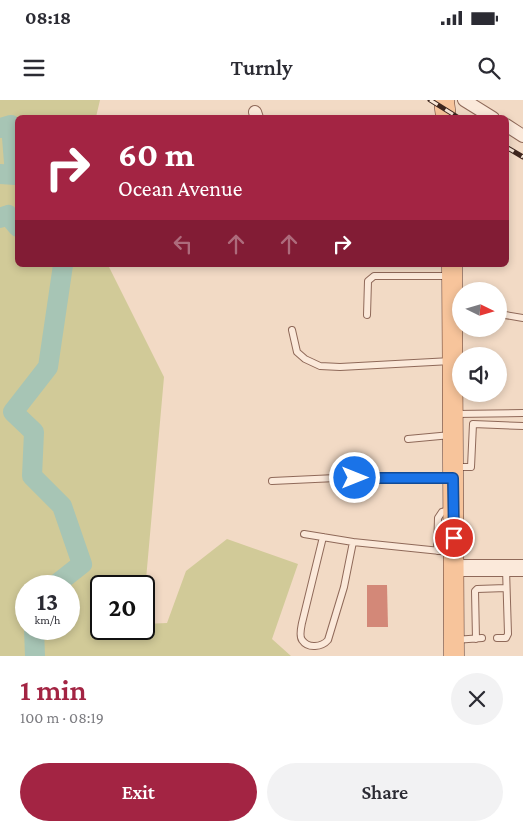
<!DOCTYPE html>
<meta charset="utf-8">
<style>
body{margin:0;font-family:"Crimson Pro",serif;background:#f2f2f3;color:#2b2b33;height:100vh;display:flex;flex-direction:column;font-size:19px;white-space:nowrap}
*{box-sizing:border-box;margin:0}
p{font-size:16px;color:#7c7c81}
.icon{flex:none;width:28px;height:28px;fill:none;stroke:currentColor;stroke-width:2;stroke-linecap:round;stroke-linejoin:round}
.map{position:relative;height:556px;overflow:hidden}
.side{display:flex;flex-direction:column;background:#fff;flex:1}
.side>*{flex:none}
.top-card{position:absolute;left:15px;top:15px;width:494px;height:152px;border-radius:8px;box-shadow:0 2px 8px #0003;background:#a32443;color:#fff;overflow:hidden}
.needle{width:32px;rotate:95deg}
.fabs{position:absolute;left:452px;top:182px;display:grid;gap:10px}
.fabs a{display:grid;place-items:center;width:55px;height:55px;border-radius:50%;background:#fff;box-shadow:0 2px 8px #0003;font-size:25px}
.speed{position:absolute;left:15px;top:475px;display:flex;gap:10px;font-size:25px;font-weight:700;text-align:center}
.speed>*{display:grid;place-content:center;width:65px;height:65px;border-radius:50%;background:#fff;box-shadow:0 2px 8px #0003;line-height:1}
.speed small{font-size:12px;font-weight:400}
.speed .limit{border:2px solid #111;border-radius:8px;background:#fff;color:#111}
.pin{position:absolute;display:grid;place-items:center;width:42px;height:42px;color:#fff;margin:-21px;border:2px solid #fff;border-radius:50%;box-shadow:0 1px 5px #0007}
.me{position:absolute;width:55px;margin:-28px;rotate:90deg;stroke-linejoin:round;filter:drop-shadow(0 0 4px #0008)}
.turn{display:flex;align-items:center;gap:18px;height:105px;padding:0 20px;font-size:22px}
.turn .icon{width:65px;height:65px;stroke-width:2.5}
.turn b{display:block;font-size:35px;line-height:42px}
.lanes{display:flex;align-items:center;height:48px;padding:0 20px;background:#0003;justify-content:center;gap:25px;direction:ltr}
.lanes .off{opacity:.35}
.round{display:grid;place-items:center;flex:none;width:52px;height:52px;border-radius:26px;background:#f2f2f3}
.overview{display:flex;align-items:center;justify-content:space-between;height:85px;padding:0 20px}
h1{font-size:30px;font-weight:600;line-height:38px;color:#a32443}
.primary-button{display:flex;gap:10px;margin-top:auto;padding:10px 20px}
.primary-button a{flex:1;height:58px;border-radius:30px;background:#a32443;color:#fff;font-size:20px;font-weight:600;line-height:58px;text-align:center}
.primary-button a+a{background:#f2f2f3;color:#2b2b33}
.status{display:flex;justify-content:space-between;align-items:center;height:35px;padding:0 25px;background:#fff;direction:ltr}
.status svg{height:14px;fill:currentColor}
header{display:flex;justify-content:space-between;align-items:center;height:65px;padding:0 20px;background:#fff;font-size:22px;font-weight:600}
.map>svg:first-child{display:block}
</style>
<div class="status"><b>08:18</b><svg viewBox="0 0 49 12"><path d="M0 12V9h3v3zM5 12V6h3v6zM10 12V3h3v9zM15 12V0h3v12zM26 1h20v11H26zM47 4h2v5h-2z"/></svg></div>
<header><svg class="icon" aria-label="menu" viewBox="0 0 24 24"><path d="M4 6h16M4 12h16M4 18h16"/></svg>Turnly<svg class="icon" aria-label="search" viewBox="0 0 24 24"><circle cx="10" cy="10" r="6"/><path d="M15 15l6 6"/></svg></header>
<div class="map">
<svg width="523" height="556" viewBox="0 0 523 556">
<rect width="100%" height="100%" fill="#f2dac5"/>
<path fill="#d1ca98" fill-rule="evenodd" d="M 0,0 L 100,0 L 96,17 L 18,18 L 18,165 L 108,165 L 164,277 L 144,502 L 144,486 L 101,486 L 101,529 L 144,529 L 144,524 L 167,523 L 186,471 L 227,439 L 298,464 L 272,539 L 291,556 L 0,556 ZM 26,486 L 69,486 L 69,529 L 26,529 Z"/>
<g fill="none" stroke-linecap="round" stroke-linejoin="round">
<path stroke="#a7c5b5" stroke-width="20" d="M 0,28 L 11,25 L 15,75 L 0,74
M 0,118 L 8,115 L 18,127
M 54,486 L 82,464 L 62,406 L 32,376 L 34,332 L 13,312 L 48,267 L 63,165
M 34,529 L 35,556"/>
</g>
<path fill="#d38878" d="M 367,485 L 387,485 L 388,527 L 367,527 Z"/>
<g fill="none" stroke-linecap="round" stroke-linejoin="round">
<g stroke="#8f6959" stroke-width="8">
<path id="service" d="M 499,214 L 523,218
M 367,215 L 368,181 L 374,176 L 449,176
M 292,230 L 297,252 L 305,259 L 320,266 L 340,267 L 451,261
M 456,314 L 523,313
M 408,339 L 451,335
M 456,367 L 471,367 L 473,324 L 523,326
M 272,381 L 336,378 L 449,378
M 304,434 L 353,442 L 450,452
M 323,437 L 302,523 C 301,528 299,536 302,540 C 308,549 322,547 328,540 L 344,487 L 353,442
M 437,451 L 438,418 L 442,412 L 450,410
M 497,538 L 506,538 L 508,534 L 506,469
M 476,539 L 475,491 L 477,489 L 506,488
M 455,540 L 482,538"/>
</g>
<g stroke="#8f6959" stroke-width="14">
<path id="minor" d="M 464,0 L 493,18
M 255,12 L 257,18
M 506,25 L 523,36"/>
</g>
<g stroke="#8f6959" stroke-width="18">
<path id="tertiary" d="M 454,468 L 523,468"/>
</g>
<g stroke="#5c382e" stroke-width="21">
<path id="primary" d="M 444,0 L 446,18
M 452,165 L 454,556"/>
</g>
<use href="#service" stroke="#fbe9da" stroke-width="6"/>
<use href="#minor" stroke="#fbe9da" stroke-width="12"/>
<use href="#tertiary" stroke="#fbe9da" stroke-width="16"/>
<use href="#primary" stroke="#f7c49b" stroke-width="20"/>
<g stroke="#3e261e" stroke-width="5">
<path id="rail" d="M 430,0 L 459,18
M 506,47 L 523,57"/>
</g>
<use href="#rail" stroke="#f8e6d6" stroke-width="3" stroke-dasharray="9" stroke-linecap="butt"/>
</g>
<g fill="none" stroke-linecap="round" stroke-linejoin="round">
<g stroke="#114b97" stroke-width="12">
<path id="route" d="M 355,378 L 453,378 L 454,438"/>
</g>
<use href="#route" stroke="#1a73e8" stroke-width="9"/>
</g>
</svg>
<div class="fabs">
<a><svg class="needle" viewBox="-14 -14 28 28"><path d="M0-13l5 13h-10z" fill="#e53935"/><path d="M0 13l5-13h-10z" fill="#7c7c81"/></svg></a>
<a><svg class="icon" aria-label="sound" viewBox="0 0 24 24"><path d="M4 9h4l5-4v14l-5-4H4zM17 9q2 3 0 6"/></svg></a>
</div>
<div class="speed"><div>13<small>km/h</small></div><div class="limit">20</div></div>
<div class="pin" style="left:454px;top:438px;background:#d93025"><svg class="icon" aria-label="arrive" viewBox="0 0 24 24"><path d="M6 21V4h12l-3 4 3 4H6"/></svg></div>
<svg class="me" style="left:355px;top:378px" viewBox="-20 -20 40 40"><circle r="17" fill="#1a73e8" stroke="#fff" stroke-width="3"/><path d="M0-11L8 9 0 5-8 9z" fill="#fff"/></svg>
<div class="top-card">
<div class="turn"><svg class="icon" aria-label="right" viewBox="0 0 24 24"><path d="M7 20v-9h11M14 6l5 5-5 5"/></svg><div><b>60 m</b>Ocean Avenue</div></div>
<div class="lanes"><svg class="icon off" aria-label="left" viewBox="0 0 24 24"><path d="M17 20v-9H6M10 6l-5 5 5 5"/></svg><svg class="icon off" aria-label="ahead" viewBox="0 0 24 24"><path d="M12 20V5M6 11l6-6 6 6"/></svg><svg class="icon off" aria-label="ahead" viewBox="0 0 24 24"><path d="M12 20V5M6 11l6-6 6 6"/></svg><svg class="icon" aria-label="right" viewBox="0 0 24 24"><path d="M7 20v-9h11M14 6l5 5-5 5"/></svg></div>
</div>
</div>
<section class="side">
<div class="overview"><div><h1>1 min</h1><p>100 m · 08:19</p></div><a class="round"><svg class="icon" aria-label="close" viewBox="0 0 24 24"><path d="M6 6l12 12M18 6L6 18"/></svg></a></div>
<div class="primary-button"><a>Exit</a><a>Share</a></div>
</section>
